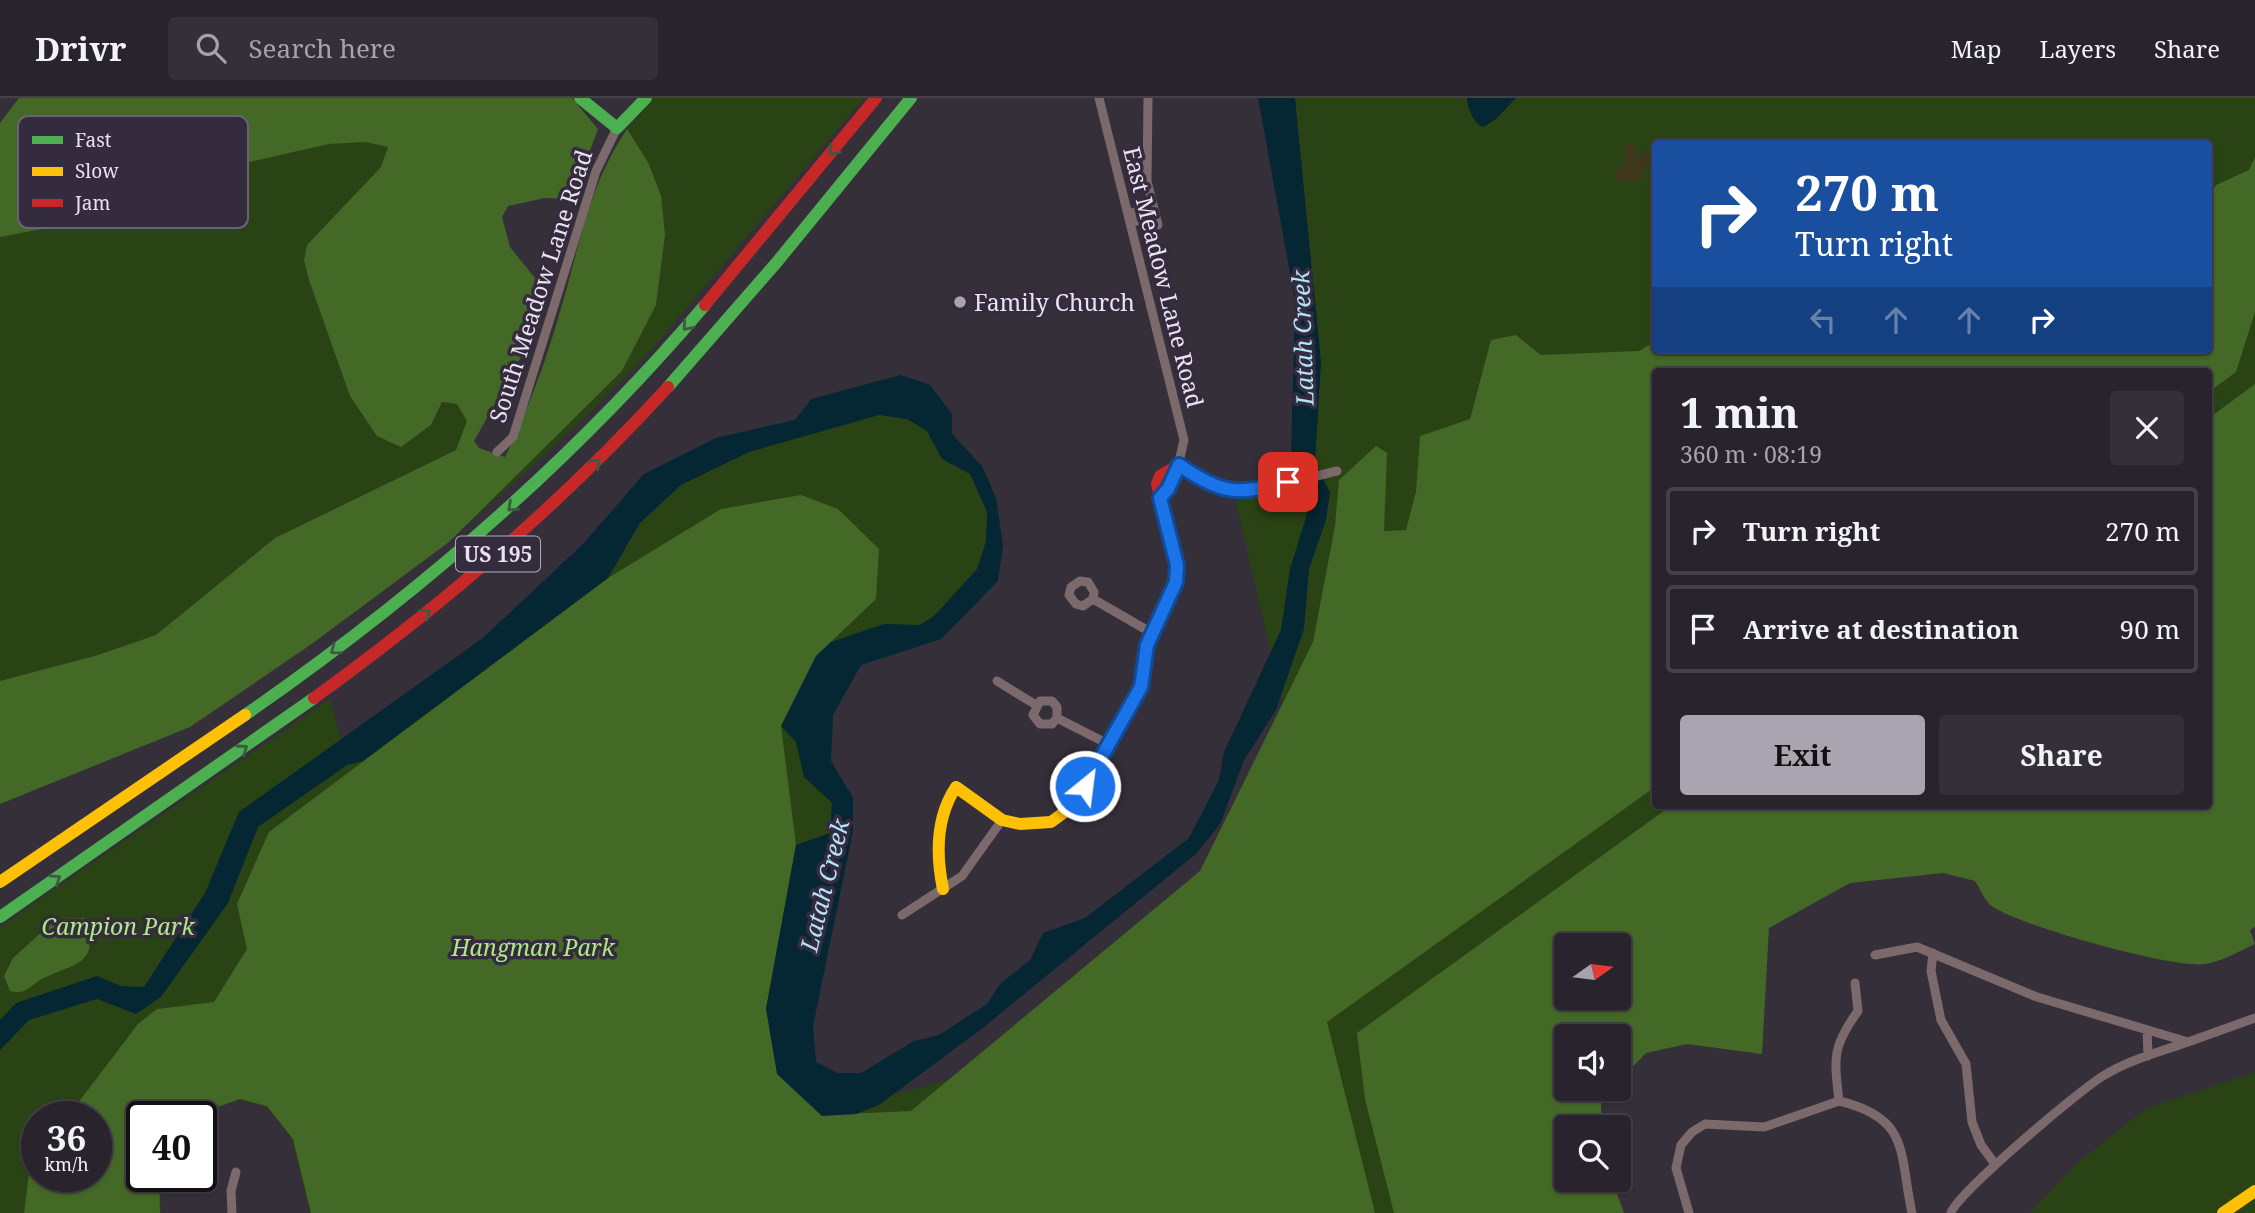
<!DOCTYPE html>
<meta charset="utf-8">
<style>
body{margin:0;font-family:"Noto Serif",serif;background:#342f38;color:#f1f3f6;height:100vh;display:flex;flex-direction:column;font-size:26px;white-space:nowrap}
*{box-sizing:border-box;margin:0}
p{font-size:23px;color:#a5a4a9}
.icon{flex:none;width:38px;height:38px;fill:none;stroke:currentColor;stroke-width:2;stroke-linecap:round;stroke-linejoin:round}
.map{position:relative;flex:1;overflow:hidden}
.side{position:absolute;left:1652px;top:270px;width:560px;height:441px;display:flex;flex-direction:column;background:#28232c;border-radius:7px;box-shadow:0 2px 5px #0004,0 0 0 2px #444048}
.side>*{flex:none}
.banner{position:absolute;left:1652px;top:42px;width:560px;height:214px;border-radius:7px;box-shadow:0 2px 5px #0004,0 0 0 2px #444048;background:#1a4fa0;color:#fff;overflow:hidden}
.needle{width:46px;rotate:76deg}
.fabs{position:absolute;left:1554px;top:835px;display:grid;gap:14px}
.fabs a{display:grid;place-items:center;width:77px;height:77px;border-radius:7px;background:#28232c;box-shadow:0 2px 5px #0004,0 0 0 2px #444048;font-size:35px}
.speed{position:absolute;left:21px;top:1003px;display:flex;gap:14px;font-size:35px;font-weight:700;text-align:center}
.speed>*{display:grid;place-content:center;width:91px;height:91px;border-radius:50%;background:#28232c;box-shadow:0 2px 5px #0004,0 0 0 2px #444048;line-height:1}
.speed small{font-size:18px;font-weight:400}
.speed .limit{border:4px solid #111;border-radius:10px;background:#fff;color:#111}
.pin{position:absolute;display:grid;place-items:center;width:60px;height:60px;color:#fff;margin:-30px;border-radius:14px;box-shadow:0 4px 10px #0006}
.me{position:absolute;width:77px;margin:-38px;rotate:29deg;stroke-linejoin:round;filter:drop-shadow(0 0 5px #0008)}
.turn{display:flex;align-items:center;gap:24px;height:147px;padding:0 28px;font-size:32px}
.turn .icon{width:91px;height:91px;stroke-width:2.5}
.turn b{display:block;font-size:49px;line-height:60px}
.lanes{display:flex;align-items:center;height:66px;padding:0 28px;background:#0003;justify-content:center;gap:35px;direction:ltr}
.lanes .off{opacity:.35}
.round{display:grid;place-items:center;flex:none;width:74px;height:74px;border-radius:7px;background:#342f38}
.headline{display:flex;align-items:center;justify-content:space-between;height:119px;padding:0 28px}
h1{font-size:42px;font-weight:700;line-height:52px}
.button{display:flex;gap:14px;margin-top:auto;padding:14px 28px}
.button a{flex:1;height:80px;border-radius:7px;background:#aaa4b0;color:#111;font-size:28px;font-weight:700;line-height:80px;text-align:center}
.button a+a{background:#342f38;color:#f1f3f6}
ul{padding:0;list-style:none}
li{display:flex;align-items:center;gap:21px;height:88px;margin:0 14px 10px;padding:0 14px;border:4px solid #444048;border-radius:7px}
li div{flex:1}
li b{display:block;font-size:26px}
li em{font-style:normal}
header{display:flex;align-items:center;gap:42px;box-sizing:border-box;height:98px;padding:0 35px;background:#28232c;border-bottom:2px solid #444048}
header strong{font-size:33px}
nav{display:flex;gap:38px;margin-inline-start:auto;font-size:24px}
.search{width:490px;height:63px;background:#342f38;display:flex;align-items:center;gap:18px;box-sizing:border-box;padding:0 24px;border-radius:7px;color:#a5a4a9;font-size:26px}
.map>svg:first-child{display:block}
</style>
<header>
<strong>Drivr</strong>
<div class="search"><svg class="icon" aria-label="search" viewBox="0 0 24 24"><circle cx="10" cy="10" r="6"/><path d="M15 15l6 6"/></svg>Search here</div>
<nav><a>Map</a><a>Layers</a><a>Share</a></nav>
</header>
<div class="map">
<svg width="2255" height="1115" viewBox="0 0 2255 1115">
<rect width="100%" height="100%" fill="#352f3a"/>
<path fill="#2a4314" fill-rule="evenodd" d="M 653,0 L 864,0 L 652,251 L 593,312 L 449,444 L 622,273 L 656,207 L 665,137 L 648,64 L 627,31 Z
M 1273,0 L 2255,0 L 2255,646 L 2209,658 L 2208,273 L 1656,273 L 1656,707 L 2024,707 L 1473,851 L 1410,1115 L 310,1115 L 292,1041 L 267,1009 L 240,1002 L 195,1018 L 142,1018 L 142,1078 L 160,1078 L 161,1115 L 0,1115 L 0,829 L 330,601 L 345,656 L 494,550 L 628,417 L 722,353 L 912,306 L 977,373 L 992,406 L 995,446 L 929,536 L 880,542 L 810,611 L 843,701 L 795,969 L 891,997 L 1346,878 L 1235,400 L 1307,385 L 1308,269 ZM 1656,46 L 2208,46 L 2208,252 L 1656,252 ZM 37,1018 L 96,1018 L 96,1078 L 37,1078 Z
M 365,44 L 389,49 L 381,69 L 307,147 L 304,162 L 309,182 L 350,298 L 431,327 L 442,304 L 457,306 L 468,323 L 456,352 L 275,440 L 156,537 L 98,557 L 0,583 L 0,139 L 42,131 L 65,106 L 329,46 Z
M 2255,974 L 2255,1115 L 2030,1115 L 2076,1066 L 2145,1011 Z"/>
<path fill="#446926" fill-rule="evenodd" d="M 19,0 L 572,0 L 598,31 L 572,101 L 545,100 L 508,108 L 502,119 L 510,149 L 539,185 L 542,200 L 535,234 L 474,343 L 479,350 L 505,359 C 526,317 546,263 559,217 C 580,149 586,92 627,31 L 648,64 L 661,98 L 665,137 L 656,207 L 622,273 L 449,444 L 313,545 L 190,629 L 0,706 L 0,583 L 98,557 L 156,537 L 275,440 L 456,352 L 467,323 L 457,306 L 442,304 L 431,327 L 401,349 L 377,338 L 350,298 L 309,182 L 304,162 L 307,147 L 381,69 L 388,49 L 365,44 L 329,46 L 65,106 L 42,131 L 0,139 L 0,25 Z
M 2255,59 L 2255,214 L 2236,274 L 2209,294 L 2208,273 L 1656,273 L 1655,689 L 1327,924 L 1375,1115 L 311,1115 L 293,1041 L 267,1008 L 240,1001 L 191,1018 L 142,1018 L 142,1078 L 159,1078 L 160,1115 L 24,1115 L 30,1068 L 37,1060 L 37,1078 L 96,1078 L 96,1018 L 68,1018 L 138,926 L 157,911 L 214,904 L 247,851 L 237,806 L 269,734 L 608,480 L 721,411 L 801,397 L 838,411 L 879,451 L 876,501 L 816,558 L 781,628 L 796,747 L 766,911 L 822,1017 L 911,1013 L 1200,773 L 1313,544 L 1335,428 L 1339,382 L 1376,348 L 1387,355 L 1384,433 L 1406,432 L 1416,394 L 1420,338 L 1470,321 L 1491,242 L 1516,237 L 1541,257 L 1639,253 L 1655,244 L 1656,252 L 2208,252 L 2209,101 L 2216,87 L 2249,72 Z
M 2255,286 L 2255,829 L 2250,832 L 2255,846 C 2239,853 2224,863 2205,866 C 2173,871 2022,828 1993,809 C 1985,804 1980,790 1975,783 L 1943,775 L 1850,785 L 1769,830 L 1762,956 L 1687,946 L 1646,955 L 1619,983 L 1619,938 L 1566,938 L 1566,990 L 1611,991 L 1601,1001 L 1601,1029 L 1566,1029 L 1566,1082 L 1612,1082 L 1624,1115 L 1394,1115 L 1365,1001 L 1357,935 L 1672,707 L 2208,707 L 2209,320 ZM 1566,847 L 1619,847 L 1619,900 L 1566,900 Z
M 85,820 C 101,867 75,865 44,880 C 31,886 26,898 10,893 L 4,878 L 13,860 L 56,821 Z"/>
<path fill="#3f361c" d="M 1629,45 L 1635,48 L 1639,61 L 1647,54 L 1655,55 L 1655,66 L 1643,71 L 1641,82 L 1622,84 L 1616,79 L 1615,71 L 1625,66 L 1624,51 Z"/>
<path fill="#052633" d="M 1258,0 L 1295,0 L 1321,264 L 1315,365 L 1330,394 L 1326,422 L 1309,471 L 1304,531 L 1276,612 L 1244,662 L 1220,726 L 1197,755 L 984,929 L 879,1007 L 856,1016 L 822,1018 L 777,976 L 766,911 L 796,747 L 830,735 L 832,705 L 804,679 L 796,644 L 781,628 L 816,558 L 831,544 L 884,526 L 920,527 L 935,517 L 977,471 L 986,443 L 987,414 L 970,376 L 942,361 L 927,333 L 907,321 L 879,317 L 749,354 L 681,387 L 640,425 L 608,480 L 363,663 L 347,667 L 258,729 L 228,805 L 161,899 L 136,916 L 97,901 L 29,922 L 0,952 L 0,922 L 16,905 L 97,878 L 121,888 L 144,889 L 205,795 L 239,714 L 483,540 L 583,446 L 644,376 L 716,340 L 795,322 L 811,301 L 901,277 L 930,287 L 952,316 L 952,336 L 982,368 L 996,400 L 1003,448 L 998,483 L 941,541 L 861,567 L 833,617 L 831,663 L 853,700 L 853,733 L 813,928 L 816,964 L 838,975 L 861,975 L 914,943 L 939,937 L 987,906 L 1000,886 L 1030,862 L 1043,835 L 1085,820 L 1189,740 L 1219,682 L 1224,654 L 1281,532 L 1290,471 L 1307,416 L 1291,361 L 1295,203 Z
M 1467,0 L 1516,0 L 1496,21 L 1483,29 C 1474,26 1467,10 1467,0 Z"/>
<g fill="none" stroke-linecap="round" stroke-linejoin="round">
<path stroke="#7c696c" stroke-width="9" d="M 1099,0 L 1184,342 L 1176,377 L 1160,400
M 1148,0 L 1147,83 L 1158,127
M 1128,116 L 1153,110
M 1130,125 L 1155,118
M 497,354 L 513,339 L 596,73 L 617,30
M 1179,367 C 1194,377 1210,388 1228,393 C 1249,399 1313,378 1337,373
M 1093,501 L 1083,508 L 1076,506 L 1069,497 L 1071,489 L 1080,483 L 1088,484 L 1094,494 L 1093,501 L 1152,535
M 997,583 L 1036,607
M 1057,620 L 1052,626 L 1040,626 L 1033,617 L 1040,603 L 1052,603 L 1057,609 L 1057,620 L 1108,646
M 902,817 L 962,778 L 1002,722
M 1933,855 L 1931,873 L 1941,922 L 1966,966 L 1972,1024 L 1981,1047 L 1995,1066
M 1875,857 L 1917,849 L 2037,899 L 2188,944 L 2255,920
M 2147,932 L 2148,958
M 1839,1003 C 1911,1020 1899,1056 1912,1115
M 1839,1003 C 1834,959 1832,949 1858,913 L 1855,885
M 232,1115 L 231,1093 L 236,1074
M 1689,1115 L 1676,1070 L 1681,1047 L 1692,1034 L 1705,1026 L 1764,1029 L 1839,1003
M 1951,1115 C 1955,1097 2081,991 2103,978 C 2128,962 2160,954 2188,944"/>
<path stroke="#4caf50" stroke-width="12" d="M 580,0 L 617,30 L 646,0
M 668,289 L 777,164 L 911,0
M 245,617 C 415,499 571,365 705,207
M 0,819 L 314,600"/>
<path stroke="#ffc107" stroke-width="12" d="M 0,784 L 245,617
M 943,791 C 936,757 936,719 956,689 L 1002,722 L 1020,726 L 1051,724 L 1073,708 L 1141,589 L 1147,547 L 1175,487
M 2223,1115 L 2255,1093"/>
<path stroke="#c62828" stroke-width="12" d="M 705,207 L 876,0
M 1175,487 L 1177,467 L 1157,386 L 1160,378 L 1179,367
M 314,600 C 443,507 561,406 668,289"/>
</g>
<defs><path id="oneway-chevron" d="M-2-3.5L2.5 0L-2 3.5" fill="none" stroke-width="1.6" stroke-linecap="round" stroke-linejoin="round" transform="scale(1.75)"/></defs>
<g stroke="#3d5944">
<use href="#oneway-chevron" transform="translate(833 53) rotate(129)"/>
<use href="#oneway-chevron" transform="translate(687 228) rotate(131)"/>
<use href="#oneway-chevron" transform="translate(596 365) rotate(-44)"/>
<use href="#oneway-chevron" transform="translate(512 409) rotate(137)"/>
<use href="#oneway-chevron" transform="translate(426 515) rotate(-38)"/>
<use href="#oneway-chevron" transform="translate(335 552) rotate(143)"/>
<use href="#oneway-chevron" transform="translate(243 651) rotate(-35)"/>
<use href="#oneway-chevron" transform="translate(56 781) rotate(-34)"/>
</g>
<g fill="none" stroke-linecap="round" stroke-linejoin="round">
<g stroke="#114b97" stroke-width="18">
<path id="route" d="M 1085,688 L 1141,589 L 1147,547 L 1176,484 L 1177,467 L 1160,400 L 1168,391 L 1179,367 C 1224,397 1236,397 1288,384"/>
</g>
<use href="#route" stroke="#1a73e8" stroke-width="12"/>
</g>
<circle fill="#aaa4b0" stroke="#352b3e" stroke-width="2.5" cx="960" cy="204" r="7"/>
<g text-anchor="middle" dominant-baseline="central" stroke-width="7" stroke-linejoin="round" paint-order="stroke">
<rect fill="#352b3e" stroke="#b3acbb" stroke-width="2" x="456" y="438.5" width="84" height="35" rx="5"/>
<g font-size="21" font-weight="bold" fill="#e9e3f0">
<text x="498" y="456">US 195</text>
</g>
<g font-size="23" fill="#e9e3f0" stroke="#352b3e">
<text transform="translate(1164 179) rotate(76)">East Meadow Lane Road</text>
<text transform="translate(540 188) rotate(-72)">South Meadow Lane Road</text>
</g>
<g font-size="23" fill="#e9e3f0" stroke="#352b3e" text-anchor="start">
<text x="974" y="204">Family Church</text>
</g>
<g font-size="23" font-style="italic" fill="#acea82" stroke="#352b3e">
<text x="118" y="828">Campion Park</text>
<text x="533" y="849">Hangman Park</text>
</g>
<g font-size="24" font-style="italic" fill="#b1e4f9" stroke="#352b3e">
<text transform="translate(1302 240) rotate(-92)">Latah Creek</text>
<text transform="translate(824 787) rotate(-76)">Latah Creek</text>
</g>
</g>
<rect x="18" y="18" width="230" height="112" rx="10" fill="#352b3e" stroke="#6b6273" stroke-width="2"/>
<rect x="32" y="38" width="31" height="8" fill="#4caf50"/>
<rect x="32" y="69" width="31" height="9" fill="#ffc107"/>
<rect x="32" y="101" width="31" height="8" fill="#c62828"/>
<g font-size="19" fill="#e9e3f0">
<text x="75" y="49">Fast</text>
<text x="75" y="80">Slow</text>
<text x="75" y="112">Jam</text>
</g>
</svg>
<div class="fabs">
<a><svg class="needle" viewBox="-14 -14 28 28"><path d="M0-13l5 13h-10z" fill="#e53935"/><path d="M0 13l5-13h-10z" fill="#a5a4a9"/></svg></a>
<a><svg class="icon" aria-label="sound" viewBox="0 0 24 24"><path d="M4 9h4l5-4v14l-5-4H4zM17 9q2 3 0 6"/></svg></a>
<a><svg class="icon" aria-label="search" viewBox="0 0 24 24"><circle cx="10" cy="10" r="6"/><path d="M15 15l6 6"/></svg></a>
</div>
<div class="speed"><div>36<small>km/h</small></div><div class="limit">40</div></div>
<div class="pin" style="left:1288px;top:384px;background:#d93025"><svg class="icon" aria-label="arrive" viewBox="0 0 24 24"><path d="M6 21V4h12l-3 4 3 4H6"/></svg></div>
<svg class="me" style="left:1085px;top:688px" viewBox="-20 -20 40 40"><circle r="17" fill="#1a73e8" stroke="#fff" stroke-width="3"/><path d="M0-11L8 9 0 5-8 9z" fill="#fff"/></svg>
<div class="banner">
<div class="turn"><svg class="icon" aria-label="right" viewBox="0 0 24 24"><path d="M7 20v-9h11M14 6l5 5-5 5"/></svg><div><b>270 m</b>Turn right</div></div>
<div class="lanes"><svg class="icon off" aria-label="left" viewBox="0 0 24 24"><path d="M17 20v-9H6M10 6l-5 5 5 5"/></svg><svg class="icon off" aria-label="ahead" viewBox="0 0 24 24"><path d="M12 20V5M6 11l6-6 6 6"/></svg><svg class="icon off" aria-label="ahead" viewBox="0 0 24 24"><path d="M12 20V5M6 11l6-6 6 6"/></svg><svg class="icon" aria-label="right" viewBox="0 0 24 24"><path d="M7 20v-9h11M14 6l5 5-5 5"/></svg></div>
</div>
<section class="side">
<div class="headline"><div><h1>1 min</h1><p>360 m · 08:19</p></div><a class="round"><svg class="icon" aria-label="close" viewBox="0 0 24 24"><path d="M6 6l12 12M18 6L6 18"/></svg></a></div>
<ul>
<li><svg class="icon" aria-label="right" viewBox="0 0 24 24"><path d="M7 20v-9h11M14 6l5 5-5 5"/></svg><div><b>Turn right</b></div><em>270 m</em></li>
<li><svg class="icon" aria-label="arrive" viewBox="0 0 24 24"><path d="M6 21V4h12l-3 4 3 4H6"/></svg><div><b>Arrive at destination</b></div><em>90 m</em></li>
</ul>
<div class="button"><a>Exit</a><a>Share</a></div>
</section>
</div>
